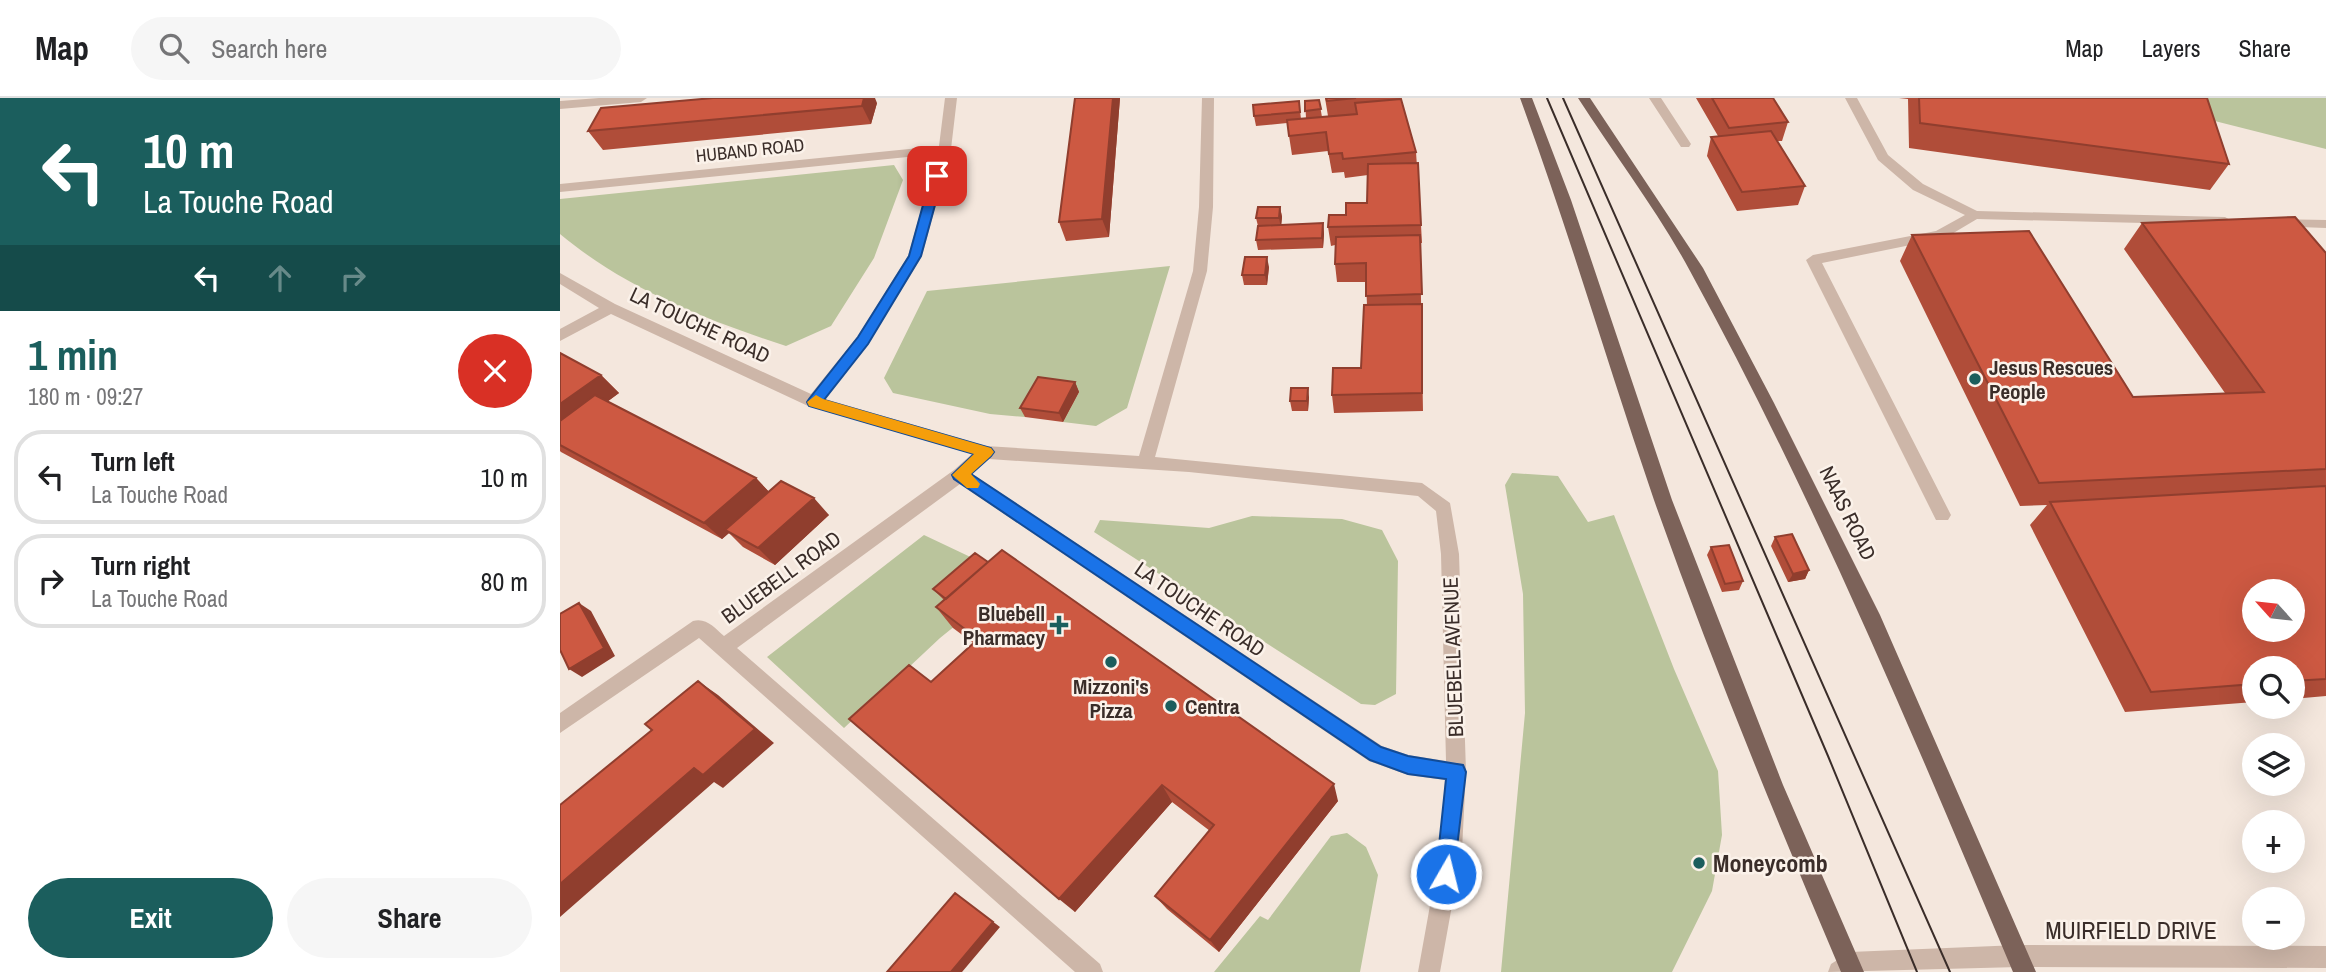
<!DOCTYPE html>
<meta charset="utf-8">
<style>
body{margin:0;font-family:"Archivo Narrow",sans-serif;background:#f6f6f6;color:#202124;height:100vh;display:flex;flex-direction:column;font-size:26px;white-space:nowrap}
*{box-sizing:border-box;margin:0}
p{font-size:23px;color:#757577}
.icon{flex:none;width:38px;height:38px;fill:none;stroke:currentColor;stroke-width:2;stroke-linecap:round;stroke-linejoin:round}
.map{position:relative;flex:1;overflow:hidden}
.side{display:flex;flex-direction:column;background:#fff;width:560px}
.side>*{flex:none}
.banner{background:#1b5e5d;color:#fff;overflow:hidden}
.needle{width:46px;rotate:297deg}
.tools{position:absolute;left:1682px;top:481px;display:grid;gap:14px}
.tools a{display:grid;place-items:center;width:63px;height:63px;border-radius:50%;background:#fff;box-shadow:0 7px 28px #0002;font-size:35px}
.pin{position:absolute;display:grid;place-items:center;width:60px;height:60px;color:#fff;margin:-30px;border-radius:14px;box-shadow:0 4px 10px #0006}
.me{position:absolute;width:77px;margin:-38px;rotate:8deg;stroke-linejoin:round;filter:drop-shadow(0 0 5px #0008)}
.turn{display:flex;align-items:center;gap:24px;height:147px;padding:0 28px;font-size:32px}
.turn .icon{width:91px;height:91px;stroke-width:2.5}
.turn b{display:block;font-size:49px;line-height:60px}
.lanes{display:flex;align-items:center;height:66px;padding:0 28px;background:#0003;justify-content:center;gap:35px;direction:ltr}
.lanes .off{opacity:.35}
.round{display:grid;place-items:center;flex:none;width:74px;height:74px;border-radius:37px;background:#f6f6f6}
.overview{display:flex;align-items:center;justify-content:space-between;height:119px;padding:0 28px}
h1{font-size:42px;font-weight:700;line-height:52px;color:#1b5e5d}
.action{display:flex;gap:14px;margin-top:auto;padding:14px 28px}
.action a{flex:1;height:80px;border-radius:42px;background:#1b5e5d;color:#fff;font-size:28px;font-weight:700;line-height:80px;text-align:center}
.action a+a{background:#f6f6f6;color:#202124}
ul{padding:0;list-style:none}
li{display:flex;align-items:center;gap:21px;height:94px;margin:0 14px 10px;padding:0 14px;border:4px solid #e0e0e0;border-radius:28px}
li div{flex:1}
li b{display:block;font-size:26px}
li em{font-style:normal}
header{display:flex;align-items:center;gap:42px;box-sizing:border-box;height:98px;padding:0 35px;background:#fff;border-bottom:2px solid #e0e0e0}
header strong{font-size:33px}
nav{display:flex;gap:38px;margin-inline-start:auto;font-size:24px}
.search{width:490px;height:63px;background:#f6f6f6;display:flex;align-items:center;gap:18px;box-sizing:border-box;padding:0 24px;border-radius:38px;color:#757577;font-size:26px}
main{display:flex;flex:1;min-height:0}
.map>svg:first-child{display:block}
</style>
<header>
<strong>Map</strong>
<div class="search"><svg class="icon" aria-label="search" viewBox="0 0 24 24"><circle cx="10" cy="10" r="6"/><path d="M15 15l6 6"/></svg>Search here</div>
<nav><a>Map</a><a>Layers</a><a>Share</a></nav>
</header>
<main>
<section class="side">
<div class="banner">
<div class="turn"><svg class="icon" aria-label="left" viewBox="0 0 24 24"><path d="M17 20v-9H6M10 6l-5 5 5 5"/></svg><div><b>10 m</b>La Touche Road</div></div>
<div class="lanes"><svg class="icon" aria-label="left" viewBox="0 0 24 24"><path d="M17 20v-9H6M10 6l-5 5 5 5"/></svg><svg class="icon off" aria-label="ahead" viewBox="0 0 24 24"><path d="M12 20V5M6 11l6-6 6 6"/></svg><svg class="icon off" aria-label="right" viewBox="0 0 24 24"><path d="M7 20v-9h11M14 6l5 5-5 5"/></svg></div>
</div>
<div class="overview"><div><h1>1 min</h1><p>180 m · 09:27</p></div><a class="round" style="background:#d93025;color:#fff"><svg class="icon" aria-label="close" viewBox="0 0 24 24"><path d="M6 6l12 12M18 6L6 18"/></svg></a></div>
<ul>
<li><svg class="icon" aria-label="left" viewBox="0 0 24 24"><path d="M17 20v-9H6M10 6l-5 5 5 5"/></svg><div><b>Turn left</b><p>La Touche Road</p></div><em>10 m</em></li>
<li><svg class="icon" aria-label="right" viewBox="0 0 24 24"><path d="M7 20v-9h11M14 6l5 5-5 5"/></svg><div><b>Turn right</b><p>La Touche Road</p></div><em>80 m</em></li>
</ul>
<div class="action"><a>Exit</a><a>Share</a></div>
</section>
<div class="map">
<svg width="1766" height="874" viewBox="0 0 1766 874">
<rect width="100%" height="100%" fill="#f4e7dd"/>
<path fill="#bac49c" d="M 1496,0 L 1766,0 L 1766,51 L 1627,16 Z
M 334,67 L 343,82 L 314,160 L 271,228 L 226,248 C 144,221 66,191 0,136 L 0,101 Z
M 610,168 L 567,310 L 536,328 L 503,324 L 519,294 L 483,289 L 465,319 L 430,316 L 333,295 L 324,280 L 367,193 Z
M 952,375 L 998,378 L 1028,424 L 1054,417 L 1114,571 L 1158,673 L 1162,737 L 1152,793 L 1112,874 L 941,874 L 965,615 L 963,496 L 945,387 Z
M 692,418 L 782,421 L 822,432 L 838,463 L 836,596 L 815,607 L 801,606 L 534,434 L 540,422 L 649,430 Z
M 364,437 L 421,464 L 406,519 L 380,540 L 284,630 L 207,559 Z
M 787,735 L 806,749 L 818,777 L 800,874 L 654,874 L 700,818 L 708,822 L 771,738 Z"/>
<g fill="none" stroke-linecap="round" stroke-linejoin="round">
<path fill="#cdb6a8" fill-rule="evenodd" d="M 39,0 L 87,0 L 81,4 L 0,11 L 0,3 Z
M 385,0 L 397,0 L 391,51 L 362,158 L 308,246 L 265,301 L 426,348 L 579,358 L 633,173 L 639,109 L 642,0 L 654,0 L 653,109 L 647,173 L 595,359 L 862,385 L 890,405 L 899,456 L 906,674 L 902,752 L 880,874 L 858,874 L 880,752 L 885,682 L 848,677 L 809,663 L 400,386 L 177,550 L 540,866 L 543,874 L 515,874 L 139,540 L 0,635 L 0,615 L 133,523 C 146,519 155,530 164,538 L 394,372 L 412,356 L 248,308 L 51,216 L 0,243 L 0,231 L 39,210 L 0,186 L 0,175 L 55,206 L 251,296 L 298,238 L 348,158 L 377,56 L 0,94 L 0,86 L 379,48 ZM 429,361 L 629,374 L 858,398 L 876,413 L 881,456 L 886,663 L 848,657 L 822,648 L 412,376 Z
M 1089,0 L 1101,0 L 1131,46 L 1129,49 L 1121,49 Z
M 1285,0 L 1297,0 L 1328,57 L 1363,86 L 1417,113 L 1665,119 L 1672,123 L 1665,127 L 1417,121 L 1385,140 L 1262,165 L 1391,417 L 1388,422 L 1376,422 L 1246,162 L 1253,157 L 1376,133 L 1405,117 L 1353,92 L 1318,62 Z
M 1717,121 L 1766,122 L 1766,130 L 1712,128 L 1712,122 Z
M 1459,847 L 1766,848 L 1766,870 L 1459,869 L 1268,874 L 1271,866 L 1290,854 Z"/>
<path fill="#7c6259" fill-rule="evenodd" d="M 960,0 L 972,0 L 1011,102 L 1112,402 L 1223,687 L 1304,874 L 1281,874 C 1215,718 1150,561 1094,402 C 1048,268 1009,133 960,0 Z
M 1018,0 L 1030,0 L 1143,170 L 1214,305 L 1320,517 L 1476,874 L 1453,874 C 1353,637 1254,399 1130,173 C 1099,115 1054,56 1018,0 Z"/>
<path stroke="#3a2d29" stroke-width="2" d="M 987,0 L 1268,658 L 1357,874
M 1003,0 L 1390,874"/>
</g>
<path fill="#b04d39" d="M 515,0 L 560,0 L 549,139 L 506,143 L 499,124 Z
M 765,0 L 840,0 L 856,54 L 861,127 L 862,145 L 860,145 L 863,313 L 774,315 L 772,297 L 801,270 L 807,207 L 806,184 L 777,184 L 775,166 L 775,147 L 771,148 L 768,129 L 786,117 L 807,105 L 808,77 L 785,80 L 784,74 L 772,75 L 768,53 L 732,57 L 727,25 L 696,28 L 694,18 L 739,3 L 741,21 L 746,20 L 745,3 L 759,2 L 762,19 L 768,18 Z
M 1136,0 L 1213,0 L 1228,24 L 1222,43 L 1217,43 L 1245,88 L 1238,107 L 1177,113 L 1147,58 L 1151,39 L 1158,38 Z
M 1339,0 L 1647,0 L 1669,66 L 1650,92 L 1349,50 L 1348,1 Z
M 317,5 L 311,26 L 43,52 L 28,33 Z
M 720,109 L 722,119 L 721,127 L 763,125 L 764,136 L 763,150 L 698,152 L 696,142 L 698,128 L 696,120 Z
M 1582,125 L 1766,155 L 1766,598 L 1732,601 L 1732,570 L 1694,570 L 1694,604 L 1565,614 L 1470,427 L 1487,407 L 1460,408 L 1340,163 L 1352,137 L 1573,299 L 1665,295 L 1564,151 Z
M 709,169 L 707,187 L 684,187 L 682,177 Z
M 0,255 L 41,277 L 59,295 L 47,304 L 196,380 L 209,394 L 269,417 L 215,467 L 183,449 L 169,435 L 162,441 L 1,354 L 0,353 Z
M 515,284 L 519,294 L 503,324 L 465,319 L 460,310 Z
M 749,299 L 748,313 L 732,313 L 730,303 Z
M 1215,439 L 1249,472 L 1245,481 L 1228,484 L 1211,448 Z
M 1151,449 L 1183,483 L 1179,492 L 1162,494 L 1147,457 Z
M 373,491 L 778,703 L 659,854 L 607,811 L 595,798 L 650,733 L 612,704 L 515,814 L 371,584 L 413,545 L 393,530 L 376,509 L 384,502 Z"/>
<path fill="#903e2e" d="M 304,0 L 315,0 L 317,5 L 311,26 L 302,8 Z
M 553,0 L 560,0 L 549,139 L 542,121 Z
M 720,109 L 722,119 L 721,130 L 719,120 Z
M 763,125 L 764,136 L 763,150 L 762,140 Z
M 707,159 L 709,169 L 707,187 L 705,177 Z
M 41,277 L 59,295 L 0,338 L 0,306 Z
M 515,284 L 519,294 L 503,324 L 499,315 Z
M 748,290 L 749,299 L 748,313 L 747,303 Z
M 196,380 L 212,397 L 165,432 L 169,435 L 162,441 L 144,425 Z
M 254,400 L 269,417 L 215,467 L 198,450 Z
M 1249,472 L 1245,481 L 1228,484 L 1233,476 Z
M 19,505 L 31,513 L 55,558 L 22,579 L 9,571 Z
M 138,583 L 158,597 L 214,645 L 163,690 L 154,684 L 0,819 L 0,786 Z
M 774,686 L 778,703 L 659,854 L 650,842 Z
M 602,687 L 612,704 L 515,814 L 499,801 Z
M 403,801 L 440,829 L 402,874 L 391,874 Z"/>
<path fill="#cd5942" stroke="#903e2e" stroke-width="2" fill-rule="evenodd" d="M 153,0 L 304,0 L 302,8 L 28,33 L 41,10 Z
M 515,0 L 553,0 L 542,121 L 499,124 Z
M 766,0 L 796,0 L 767,3 Z
M 1152,0 L 1213,0 L 1228,24 L 1169,30 Z
M 1359,0 L 1647,0 L 1669,66 L 1360,25 Z
M 841,1 L 856,54 L 783,61 L 782,55 L 769,56 L 766,34 L 729,38 L 727,22 L 797,16 L 795,5 Z
M 759,2 L 761,11 L 745,13 L 745,3 Z
M 739,3 L 740,14 L 694,18 L 693,7 Z
M 1211,33 L 1245,88 L 1182,94 L 1151,39 Z
M 858,65 L 861,127 L 768,129 L 769,117 L 786,117 L 786,105 L 807,105 L 808,66 Z
M 698,109 L 720,109 L 719,120 L 696,120 Z
M 1735,119 L 1766,155 L 1766,371 L 1479,385 L 1352,137 L 1469,133 L 1573,299 L 1704,294 L 1582,125 Z
M 763,125 L 762,140 L 696,142 L 698,128 Z
M 860,137 L 862,196 L 806,198 L 806,165 L 775,166 L 776,139 Z
M 685,159 L 707,159 L 705,177 L 682,177 Z
M 862,206 L 862,295 L 772,297 L 773,270 L 801,270 L 804,207 Z
M 0,255 L 41,277 L 0,306 Z
M 478,279 L 515,284 L 499,315 L 460,310 Z
M 731,290 L 748,290 L 747,303 L 730,303 Z
M 35,297 L 196,380 L 144,425 L 0,347 L 0,323 Z
M 221,383 L 254,400 L 198,450 L 165,432 Z
M 1766,388 L 1766,581 L 1732,583 L 1732,570 L 1694,570 L 1694,586 L 1591,594 L 1490,404 ZM 1694,494 L 1732,494 L 1732,532 L 1694,532 Z
M 1232,436 L 1249,472 L 1233,476 L 1215,439 Z
M 1169,447 L 1183,483 L 1165,486 L 1151,449 Z
M 442,452 L 774,686 L 650,842 L 595,798 L 654,727 L 602,687 L 499,801 L 289,621 L 349,567 L 371,584 L 418,541 L 376,509 Z
M 415,455 L 428,464 L 386,501 L 373,491 Z
M 19,505 L 44,550 L 9,571 L 0,552 L 0,516 Z
M 138,583 L 195,631 L 143,677 L 134,670 L 0,786 L 0,707 L 92,632 L 85,626 Z
M 395,795 L 433,824 L 391,874 L 327,874 Z"/>
<path fill="#1a73e8" stroke="#114b97" stroke-width="2" d="M 377,75 L 383,78 L 361,158 L 308,246 L 264,302 L 431,350 L 434,354 L 431,358 L 411,376 L 821,649 L 848,658 L 903,667 L 906,674 L 893,783 L 886,786 L 879,783 L 876,776 L 886,681 L 848,676 L 810,662 L 394,381 L 392,377 L 414,356 L 249,308 L 247,304 L 249,301 L 298,239 L 349,158 L 371,78 Z"/>
<path fill="#f59e0b" d="M 256,297 L 263,301 L 431,350 L 434,354 L 431,358 L 411,376 L 420,386 L 418,390 L 407,390 L 392,377 L 414,356 L 249,308 L 247,304 Z"/>
<g fill="#1b5e5d" stroke="#fbf2ea" stroke-width="2.5">
<circle cx="1415" cy="281" r="7"/>
<path d="M495.5 516.5h7v7h7v7h-7v7h-7v-7h-7v-7h7z"/>
<circle cx="551" cy="564" r="7"/>
<circle cx="611" cy="608" r="7"/>
<circle cx="1139" cy="765" r="7"/>
</g>
<g text-anchor="middle" dominant-baseline="central" stroke-width="5" stroke-linejoin="round" paint-order="stroke">
<g font-size="18" fill="#3a2d29" stroke="#fbf2ea">
<text transform="translate(190 52) rotate(-6)">HUBAND ROAD</text>
</g>
<g font-size="21" fill="#3a2d29" stroke="#fbf2ea">
<text transform="translate(140 227) rotate(25)">LA TOUCHE ROAD</text>
<text transform="translate(1288 415) rotate(64)">NAAS ROAD</text>
<text transform="translate(221 479) rotate(-36)">BLUEBELL ROAD</text>
<text transform="translate(640 511) rotate(34)">LA TOUCHE ROAD</text>
<text transform="translate(893 559) rotate(-92)">BLUEBELL AVENUE</text>
</g>
<g font-size="21" font-weight="bold" fill="#3a2d29" stroke="#fbf2ea" text-anchor="start">
<text x="1429" y="269">Jesus Rescues<tspan x="1429" dy="24">People</tspan></text>
<text x="485" y="515" text-anchor="end">Bluebell<tspan x="485" dy="24">Pharmacy</tspan></text>
<text x="551" y="588" text-anchor="middle">Mizzoni's<tspan x="551" dy="24">Pizza</tspan></text>
<text x="625" y="608">Centra</text>
</g>
<g font-size="24" font-weight="bold" fill="#3a2d29" stroke="#fbf2ea" text-anchor="start">
<text x="1153" y="765">Moneycomb</text>
</g>
<g font-size="24" fill="#3a2d29" stroke="#fbf2ea">
<text x="1571" y="832">MUIRFIELD DRIVE</text>
</g>
</g>
</svg>
<div class="tools">
<a><svg class="needle" viewBox="-14 -14 28 28"><path d="M0-13l5 13h-10z" fill="#e53935"/><path d="M0 13l5-13h-10z" fill="#757577"/></svg></a>
<a><svg class="icon" aria-label="search" viewBox="0 0 24 24"><circle cx="10" cy="10" r="6"/><path d="M15 15l6 6"/></svg></a>
<a><svg class="icon" aria-label="layers" viewBox="0 0 24 24"><path d="M12 4l9 5-9 5-9-5zM3 14l9 5 9-5"/></svg></a>
<a>+</a>
<a>−</a>
</div>
<div class="pin" style="left:377px;top:78px;background:#d93025"><svg class="icon" aria-label="arrive" viewBox="0 0 24 24"><path d="M6 21V4h12l-3 4 3 4H6"/></svg></div>
<svg class="me" style="left:886px;top:776px" viewBox="-20 -20 40 40"><circle r="17" fill="#1a73e8" stroke="#fff" stroke-width="3"/><path d="M0-11L8 9 0 5-8 9z" fill="#fff"/></svg>
</div>
</main>
